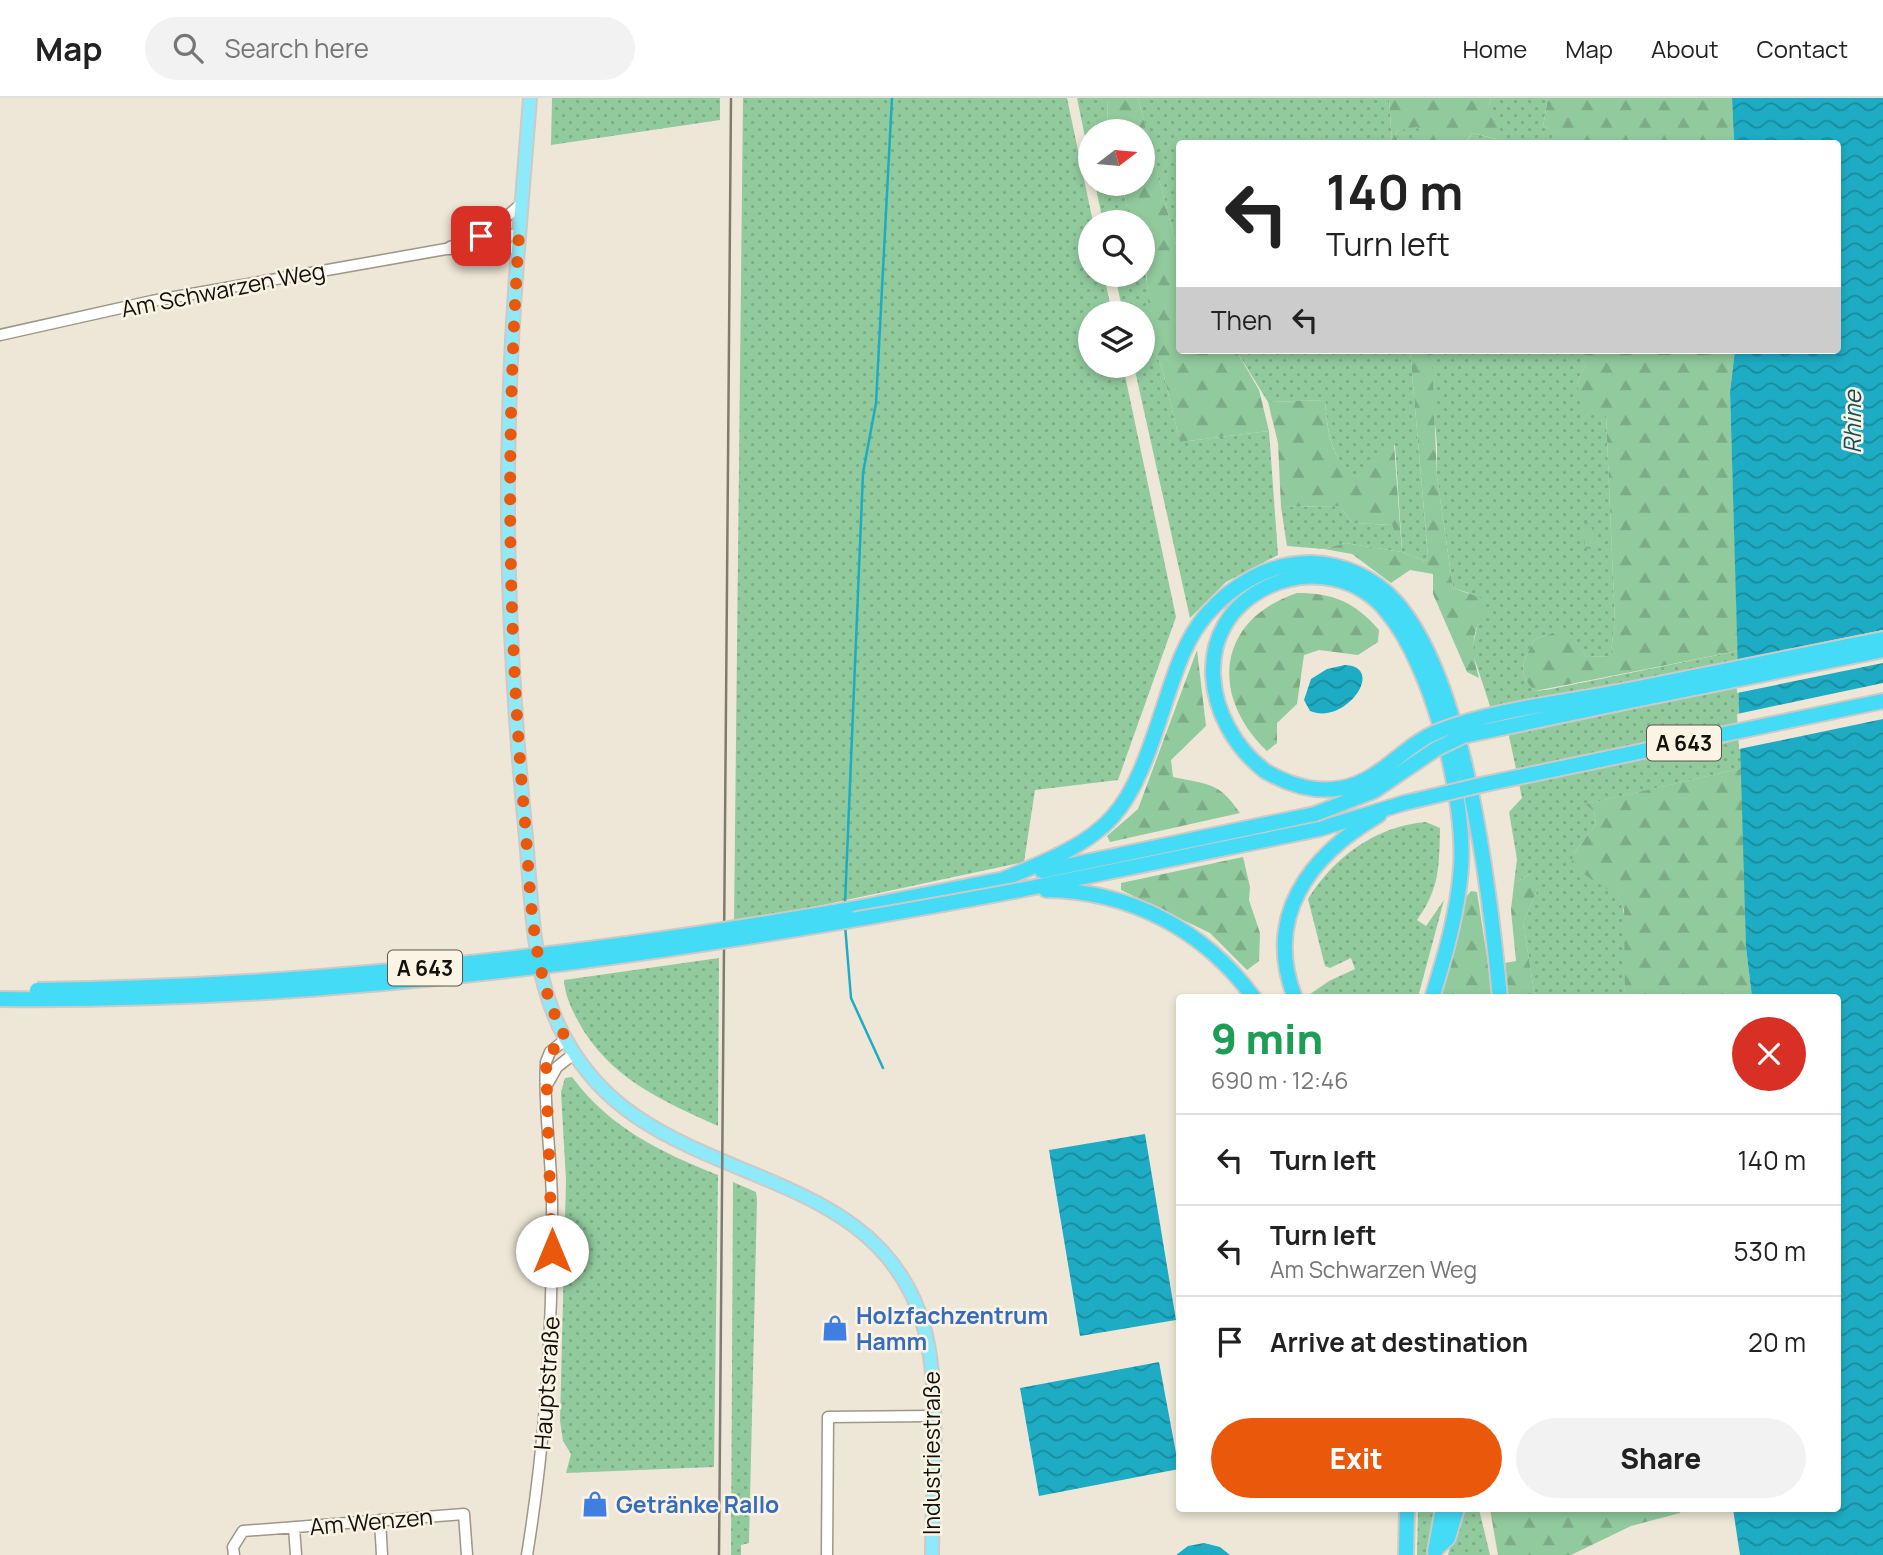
<!DOCTYPE html>
<meta charset="utf-8">
<style>
body{margin:0;font-family:Manrope,sans-serif;background:#f2f2f2;color:#222;height:100vh;display:flex;flex-direction:column;font-size:26px;white-space:nowrap}
*{box-sizing:border-box;margin:0}
p{font-size:23px;color:#767676}
.icon{flex:none;width:38px;height:38px;fill:none;stroke:currentColor;stroke-width:2;stroke-linecap:round;stroke-linejoin:round}
.map{position:relative;flex:1;overflow:hidden}
.panel{position:absolute;left:1176px;top:896px;width:665px;height:518px;display:flex;flex-direction:column;background:#fff;border-radius:7px;box-shadow:0 4px 10px #0003}
.panel>*{flex:none}
.guide{position:absolute;left:1176px;top:42px;width:665px;height:214px;border-radius:7px;box-shadow:0 4px 10px #0003;background:#fff;color:#222;overflow:hidden}
.needle{width:46px;rotate:74deg}
.tools{position:absolute;left:1078px;top:21px;display:grid;gap:14px}
.tools a{display:grid;place-items:center;width:77px;height:77px;border-radius:50%;background:#fff;box-shadow:0 4px 10px #0003;font-size:35px}
.pin{position:absolute;display:grid;place-items:center;width:60px;height:60px;color:#fff;margin:-30px;border-radius:14px;box-shadow:0 4px 10px #0006}
.me{position:absolute;width:77px;margin:-38px;rotate:0deg;stroke-linejoin:round;filter:drop-shadow(0 0 5px #0008)}
.turn{display:flex;align-items:center;gap:24px;height:147px;padding:0 35px;font-size:32px}
.turn .icon{width:91px;height:91px;stroke-width:2.5}
.turn b{display:block;font-size:49px;line-height:60px}
.then{display:flex;align-items:center;height:66px;padding:0 35px;background:#0003;gap:14px;font-size:26px}
.round{display:grid;place-items:center;flex:none;width:74px;height:74px;border-radius:37px;background:#f2f2f2}
.summary{display:flex;align-items:center;justify-content:space-between;height:119px;padding:0 35px}
h1{font-size:42px;font-weight:800;line-height:52px;color:#1e9e55}
.cta{display:flex;gap:14px;margin-top:auto;padding:14px 35px}
.cta a{flex:1;height:80px;border-radius:42px;background:#ea580c;color:#fff;font-size:28px;font-weight:800;line-height:80px;text-align:center}
.cta a+a{background:#f2f2f2;color:#222}
ul{padding:0;list-style:none}
li{display:flex;align-items:center;gap:21px;height:91px;padding:0 35px;border-top:2px solid #e0e0e0}
li div{flex:1}
li b{display:block;font-size:26px}
li em{font-style:normal}
header{display:flex;align-items:center;gap:42px;box-sizing:border-box;height:98px;padding:0 35px;background:#fff;border-bottom:2px solid #e0e0e0}
header strong{font-size:33px}
nav{display:flex;gap:38px;margin-inline-start:auto;font-size:24px}
.search{width:490px;height:63px;background:#f2f2f2;display:flex;align-items:center;gap:18px;box-sizing:border-box;padding:0 24px;border-radius:38px;color:#767676;font-size:26px}
.map>svg:first-child{display:block}
</style>
<header>
<strong>Map</strong>
<div class="search"><svg class="icon" aria-label="search" viewBox="0 0 24 24"><circle cx="10" cy="10" r="6"/><path d="M15 15l6 6"/></svg>Search here</div>
<nav><a>Home</a><a>Map</a><a>About</a><a>Contact</a></nav>
</header>
<div class="map">
<svg width="1883" height="1457" viewBox="0 0 1883 1457">
<defs>
<pattern id="grass-dots" width="8" height="8" patternUnits="userSpaceOnUse" patternTransform="scale(1.75)"><rect width="8" height="8" fill="#91ca9d"/><path d="M2 2h.1M6 6h.1" fill="none" stroke="#7cac86" stroke-width="1.8" stroke-linecap="round"/></pattern>
<pattern id="forest-firs" width="22" height="20" patternUnits="userSpaceOnUse" patternTransform="scale(1.75)"><rect width="22" height="20" fill="#91ca9d"/><path d="M5 1l3.5 6h-7zM16 11l3.5 6h-7z" fill="#7cac86"/></pattern>
<pattern id="wetland-marsh" width="20" height="14" patternUnits="userSpaceOnUse" patternTransform="scale(1.75)"><rect width="20" height="14" fill="#91ca9d"/><path d="M1 5h8M5 5V1M11 12h8M15 12V8" fill="none" stroke="#7cac86"/></pattern>
<pattern id="water-waves" width="16" height="10" patternUnits="userSpaceOnUse" patternTransform="scale(1.75)"><rect width="16" height="10" fill="#1eacc4"/><path d="M0 5q4-4 8 0t8 0" fill="none" stroke="#198b9d"/></pattern>
</defs>
<rect width="100%" height="100%" fill="#eee7d7"/>
<path fill="url(#grass-dots)" d="M 552,0 L 720,0 L 720,22 L 551,47 Z
M 743,0 L 1067,0 L 1093,124 L 1090,124 L 1090,177 L 1104,177 L 1112,215 L 1090,215 L 1090,268 L 1123,268 L 1176,519 L 1118,682 L 1035,692 L 1024,764 L 734,826 Z
M 1077,0 L 1107,0 L 1108,33 L 1090,33 L 1090,64 Z
M 1138,0 L 1389,0 L 1392,45 L 1180,46 L 1179,158 Z
M 1491,0 L 1548,0 L 1543,28 L 1559,35 L 1560,45 L 1465,46 L 1472,35 L 1496,41 L 1489,7 Z
M 1417,28 L 1427,45 L 1398,45 L 1396,33 Z
M 1095,86 L 1122,86 L 1130,124 L 1103,124 Z
M 1143,159 L 1150,206 L 1151,248 L 1161,266 L 1180,344 L 1269,333 L 1278,457 L 1226,484 L 1190,520 L 1134,268 L 1143,268 L 1143,215 L 1123,215 L 1115,177 L 1143,177 Z
M 1236,252 L 1410,252 L 1428,459 L 1425,463 L 1402,454 L 1345,445 L 1324,451 L 1287,448 L 1281,409 L 1339,408 L 1353,425 L 1392,427 L 1402,451 L 1395,347 L 1357,380 C 1331,364 1327,331 1325,302 L 1268,304 Z
M 1428,252 L 1586,252 L 1586,266 L 1577,285 L 1606,317 L 1615,526 L 1610,558 L 1587,559 L 1569,535 L 1555,534 L 1535,541 C 1524,561 1515,575 1535,593 L 1546,592 L 1738,553 L 1743,670 L 1587,706 L 1594,714 L 1596,726 L 1573,756 C 1587,770 1603,783 1617,797 C 1631,812 1624,877 1625,899 L 1535,899 L 1523,824 L 1537,793 L 1530,776 L 1514,785 L 1517,761 L 1509,714 L 1522,700 L 1508,633 L 1490,608 L 1472,553 L 1478,524 L 1469,495 L 1453,490 L 1437,379 L 1437,347 Z
M 1426,724 L 1440,730 C 1439,769 1440,790 1417,822 L 1426,828 L 1444,802 L 1418,899 L 1306,899 L 1329,883 L 1355,871 L 1351,860 L 1330,870 L 1325,868 L 1308,801 C 1334,759 1376,728 1426,724 Z
M 719,860 L 718,1028 C 662,1003 608,979 578,923 C 571,910 565,897 564,882 Z
M 572,979 C 610,1030 660,1054 718,1077 L 714,1369 L 566,1375 L 571,1356 L 563,1343 L 560,1323 L 566,1082 L 561,994 L 565,980 Z
M 733,1084 L 756,1094 L 757,1101 L 749,1445 L 741,1447 L 741,1457 L 731,1457 Z
M 1418,1411 L 1434,1411 L 1427,1457 L 1417,1457 Z
M 1460,1411 L 1479,1411 L 1490,1457 L 1448,1457 Z"/>
<path fill="url(#forest-firs)" d="M 1107,0 L 1138,0 L 1179,158 L 1180,252 L 1236,252 L 1259,292 L 1269,333 L 1180,344 L 1161,266 L 1151,248 L 1143,124 L 1130,124 L 1122,86 L 1143,86 L 1143,33 L 1108,33 Z
M 1389,0 L 1491,0 L 1489,7 L 1502,22 L 1497,41 L 1472,35 L 1465,45 L 1427,45 L 1417,29 L 1396,33 L 1398,45 L 1392,45 Z
M 1548,0 L 1732,0 L 1734,45 L 1560,45 L 1558,35 L 1543,28 Z
M 1410,252 L 1428,252 L 1432,260 L 1437,379 L 1453,490 L 1484,501 L 1486,509 C 1471,535 1471,552 1479,580 L 1467,574 L 1433,496 L 1433,476 L 1410,472 L 1391,485 L 1352,456 L 1324,451 L 1345,445 L 1402,454 L 1392,427 L 1353,425 L 1339,408 L 1281,409 L 1278,345 L 1268,304 L 1325,302 C 1327,330 1330,365 1358,379 L 1394,346 L 1402,454 L 1425,463 L 1428,458 Z
M 1586,252 L 1735,252 L 1730,294 L 1738,553 L 1535,593 C 1515,575 1524,561 1535,541 L 1555,534 L 1569,534 L 1587,559 L 1610,558 L 1615,526 L 1606,318 L 1582,315 L 1577,285 L 1586,266 Z
M 1297,495 C 1333,495 1355,504 1379,532 L 1378,544 L 1358,557 L 1319,552 L 1304,557 L 1297,606 L 1277,625 L 1277,645 L 1267,653 C 1209,597 1217,522 1297,495 Z
M 1197,552 L 1206,628 L 1171,662 L 1173,679 C 1209,687 1218,683 1240,715 L 1110,744 L 1107,738 L 1138,711 Z
M 1743,670 L 1746,850 L 1752,899 L 1625,899 L 1624,812 L 1618,798 L 1571,768 L 1573,756 L 1596,726 L 1594,714 L 1586,706 Z
M 1243,759 L 1250,789 L 1249,802 L 1260,835 L 1259,863 L 1247,872 L 1210,835 L 1121,792 L 1121,785 Z
M 1530,776 L 1535,777 L 1537,793 L 1523,824 L 1535,899 L 1508,899 L 1505,865 L 1516,863 L 1511,812 L 1514,785 Z
M 1471,793 L 1477,794 L 1493,899 L 1439,900 L 1466,799 Z
M 1490,1411 L 1490,1410 L 1682,1411 L 1680,1415 L 1631,1428 L 1571,1457 L 1498,1457 Z"/>
<path fill="url(#wetland-marsh)" d="M 1586,424 L 1593,432 L 1597,450 L 1586,451 L 1580,432 Z"/>
<path fill="url(#water-waves)" d="M 1732,0 L 1883,0 L 1883,1457 L 1740,1457 L 1733,1411 L 1838,1410 L 1838,900 L 1752,899 L 1746,850 L 1730,294 L 1735,252 L 1838,252 L 1838,46 L 1734,45 Z
M 1345,567 C 1387,569 1345,628 1310,613 L 1304,602 L 1311,581 L 1327,571 Z
M 1145,1036 L 1176,1222 L 1080,1238 L 1049,1052 Z
M 1159,1264 L 1179,1371 L 1039,1398 L 1020,1290 Z
M 1204,1445 L 1220,1449 L 1230,1457 L 1176,1457 L 1188,1448 Z"/>
<path fill="#eee7d7" d="M 1883,532 L 1883,565 L 1737,595 L 1735,562 Z
M 1883,585 L 1883,621 L 1739,651 L 1737,616 Z"/>
<g fill="none" stroke-linecap="round" stroke-linejoin="round">
<path stroke="#1eacc4" stroke-width="2.5" d="M 845,806 L 863,375 L 876,305 L 892,0
M 845,827 L 851,900 L 883,970"/>
<g stroke="#9e9789" stroke-width="13">
<path id="minor" d="M 487,136 L 521,106
M 450,149 L 487,136 L 519,137
M 0,237 L 152,203 L 446,151 L 518,150
M 548,985 L 557,969 L 575,955
M 380,1422 L 382,1457
M 294,1429 L 296,1457
M 234,1457 L 233,1449 L 243,1433 L 464,1416 L 467,1457
M 527,1457 C 546,1341 553,1225 552,1107 C 552,1061 543,1009 546,964 L 550,954 L 566,941
M 827,1457 L 828,1319 L 932,1318"/>
</g>
<g stroke="#cbcac9" stroke-width="16">
<path id="major" d="M 530,0 C 522,108 511,215 509,323 C 505,459 512,594 525,729 C 532,799 530,877 565,940 C 582,971 607,999 637,1019 C 740,1089 888,1091 925,1233 C 941,1295 932,1391 932,1457"/>
</g>
<g stroke="#cbcac9" stroke-width="18">
<path id="highway" d="M 1628,592 L 1883,541
M 1630,603 L 1883,552
M 1265,673 C 1204,626 1187,528 1267,489 C 1288,479 1311,476 1334,481 C 1354,485 1374,497 1387,514 C 1432,567 1466,701 1461,770 C 1458,814 1445,858 1432,900
M 1485,686 L 1883,603
M 1042,773 L 1315,716
M 1001,782 C 1117,736 1128,719 1166,602 C 1176,572 1185,542 1206,517 C 1233,486 1271,464 1312,465 C 1344,466 1375,480 1396,504 C 1466,584 1490,794 1500,900
M 1020,792 L 1319,731 L 1404,705
M 1046,792 C 1131,793 1204,832 1254,900
M 846,812 L 1009,780
M 1295,900 C 1263,818 1310,757 1379,717
M 1435,1452 L 1448,1440 L 1457,1410
M 1435,1454 L 1443,1410
M 1406,1457 L 1407,1410"/>
</g>
<use href="#minor" stroke="#fff" stroke-width="10"/>
<use href="#major" stroke="#8ee9f9" stroke-width="12"/>
<use href="#highway" stroke="#43dbf5" stroke-width="14"/>
<path stroke="#7f7b70" stroke-width="2.5" d="M 719,1457 L 731,0"/>
<g stroke="#cbcac9" stroke-width="18" stroke-linecap="butt">
<path id="highway-bridge" d="M 1265,673 C 1289,687 1315,695 1342,690 C 1381,683 1403,647 1439,633 C 1495,611 1567,604 1628,592
M 1404,705 L 1485,686
M 1315,716 L 1374,693 L 1436,651 L 1463,638 L 1630,603
M 37,892 C 308,889 579,858 846,812
M 0,901 C 347,905 681,855 1020,792"/>
</g>
<use href="#highway-bridge" stroke="#43dbf5" stroke-width="14"/>
</g>
<g fill="none" stroke-linecap="round" stroke-linejoin="round">
<path stroke="#ea580c" stroke-width="12" stroke-dasharray="0 21.6" d="M 481,138 L 519,137 C 506,334 507,516 524,713 C 531,789 529,872 566,941 L 550,954 L 546,964 L 552,1153"/>
</g>
<defs>
<g id="shop-bare" transform="scale(2.1)"><path d="M-5-2.5h2.3a2.7 3.5 0 0 1 5.4 0H5L5.5 6h-11ZM-1.5-2.5h3a1.5 2.3 0 0 0-3 0Z" fill="#3f7fe0" stroke="#fbf4e5" stroke-width="2.5" paint-order="stroke"/></g>
</defs>
<g fill-rule="evenodd">
<use href="#shop-bare" x="835" y="1230"/>
<use href="#shop-bare" x="595" y="1406"/>
</g>
<g text-anchor="middle" dominant-baseline="central" stroke-width="5" stroke-linejoin="round" paint-order="stroke">
<g fill="#fbf4e5" stroke="#58544c" stroke-width="2">
<rect x="1647" y="627.5" width="74" height="35" rx="5"/>
<rect x="388" y="852.5" width="74" height="35" rx="5"/>
</g>
<g font-size="21" font-weight="bold" fill="#12100a">
<text x="1684" y="645">A 643</text>
<text x="425" y="870">A 643</text>
</g>
<g font-size="23" fill="#12100a" stroke="#fbf4e5">
<text transform="translate(223 191) rotate(-11)">Am Schwarzen Weg</text>
<text transform="translate(546 1285) rotate(-86)">Hauptstraße</text>
<text transform="translate(931 1355) rotate(-90)">Industriestraße</text>
<text transform="translate(371 1423) rotate(-5)">Am Wenzen</text>
</g>
<g font-size="23" font-weight="bold" fill="#366cbe" stroke="#fbf4e5" text-anchor="start">
<text x="856" y="1217">Holzfachzentrum<tspan x="856" dy="26">Hamm</tspan></text>
<text x="616" y="1406">Getränke Rallo</text>
</g>
<g font-size="24" font-style="italic" fill="#174d58" stroke="#fbf4e5">
<text transform="translate(1851 324) rotate(-90)">Rhine</text>
</g>
</g>
</svg>
<div class="tools">
<a><svg class="needle" viewBox="-14 -14 28 28"><path d="M0-13l5 13h-10z" fill="#e53935"/><path d="M0 13l5-13h-10z" fill="#767676"/></svg></a>
<a><svg class="icon" aria-label="search" viewBox="0 0 24 24"><circle cx="10" cy="10" r="6"/><path d="M15 15l6 6"/></svg></a>
<a><svg class="icon" aria-label="layers" viewBox="0 0 24 24"><path d="M12 4l9 5-9 5-9-5zM3 14l9 5 9-5"/></svg></a>
</div>
<div class="pin" style="left:481px;top:138px;background:#d93025"><svg class="icon" aria-label="arrive" viewBox="0 0 24 24"><path d="M6 21V4h12l-3 4 3 4H6"/></svg></div>
<svg class="me" style="left:552px;top:1153px" viewBox="-20 -20 40 40"><circle r="19" fill="#fff"/><path d="M0-13L10 11 0 6-10 11z" fill="#ea580c"/></svg>
<div class="guide">
<div class="turn"><svg class="icon" aria-label="left" viewBox="0 0 24 24"><path d="M17 20v-9H6M10 6l-5 5 5 5"/></svg><div><b>140 m</b>Turn left</div></div>
<div class="then">Then<svg class="icon" aria-label="left" viewBox="0 0 24 24"><path d="M17 20v-9H6M10 6l-5 5 5 5"/></svg></div>
</div>
<section class="panel">
<div class="summary"><div><h1>9 min</h1><p>690 m · 12:46</p></div><a class="round" style="background:#d93025;color:#fff"><svg class="icon" aria-label="close" viewBox="0 0 24 24"><path d="M6 6l12 12M18 6L6 18"/></svg></a></div>
<ul>
<li><svg class="icon" aria-label="left" viewBox="0 0 24 24"><path d="M17 20v-9H6M10 6l-5 5 5 5"/></svg><div><b>Turn left</b></div><em>140 m</em></li>
<li><svg class="icon" aria-label="left" viewBox="0 0 24 24"><path d="M17 20v-9H6M10 6l-5 5 5 5"/></svg><div><b>Turn left</b><p>Am Schwarzen Weg</p></div><em>530 m</em></li>
<li><svg class="icon" aria-label="arrive" viewBox="0 0 24 24"><path d="M6 21V4h12l-3 4 3 4H6"/></svg><div><b>Arrive at destination</b></div><em>20 m</em></li>
</ul>
<div class="cta"><a>Exit</a><a>Share</a></div>
</section>
</div>
